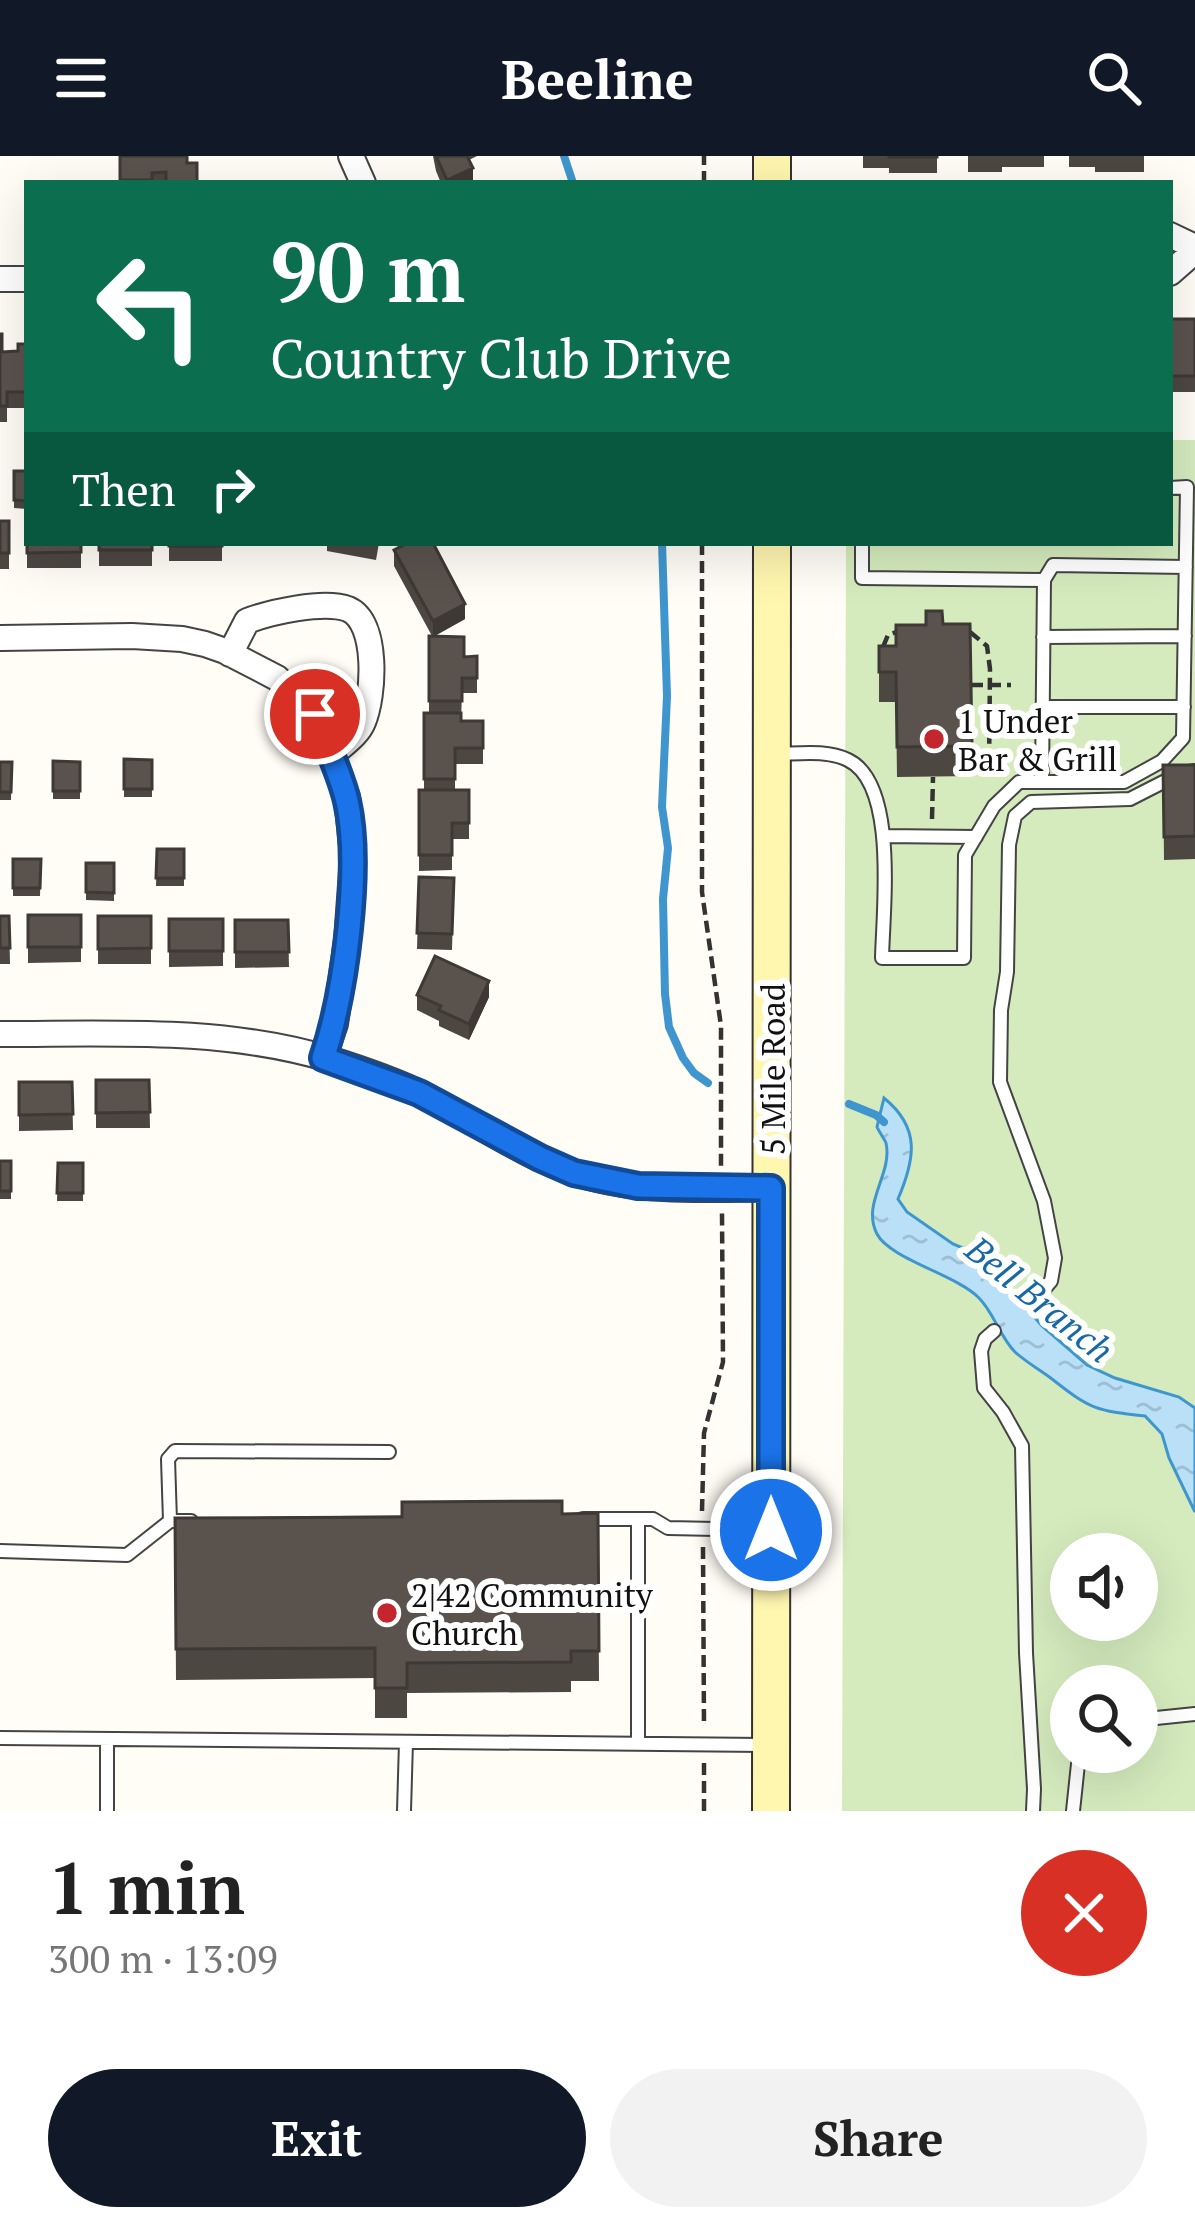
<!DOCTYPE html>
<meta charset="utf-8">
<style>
body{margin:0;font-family:"PT Serif",serif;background:#f2f2f2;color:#222;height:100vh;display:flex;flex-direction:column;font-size:45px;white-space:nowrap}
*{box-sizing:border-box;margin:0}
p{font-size:39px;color:#767676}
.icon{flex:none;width:66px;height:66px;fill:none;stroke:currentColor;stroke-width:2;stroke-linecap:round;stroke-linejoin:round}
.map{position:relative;height:1655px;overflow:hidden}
.panel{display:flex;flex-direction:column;background:#fff;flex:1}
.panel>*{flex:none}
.hud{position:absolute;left:24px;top:24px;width:1149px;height:366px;border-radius:0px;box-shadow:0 12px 48px #0002;background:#0b6e4f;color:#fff;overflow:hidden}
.fabs{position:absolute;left:1050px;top:1377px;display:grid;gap:24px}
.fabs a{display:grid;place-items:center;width:108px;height:108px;border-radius:50%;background:#fff;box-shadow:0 12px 48px #0002;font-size:60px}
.pin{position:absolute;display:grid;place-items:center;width:102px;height:102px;color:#fff;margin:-51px;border:6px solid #fff;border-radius:50%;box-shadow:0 3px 12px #0007}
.me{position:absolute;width:132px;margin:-66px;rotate:0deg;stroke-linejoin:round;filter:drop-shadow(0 0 9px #0008)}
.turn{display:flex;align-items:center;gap:42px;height:252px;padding:0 48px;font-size:54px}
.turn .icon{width:156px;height:156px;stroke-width:2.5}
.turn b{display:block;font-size:84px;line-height:102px}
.then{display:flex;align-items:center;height:114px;padding:0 48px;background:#0003;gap:24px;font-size:45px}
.round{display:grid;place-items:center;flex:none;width:126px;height:126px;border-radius:63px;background:#f2f2f2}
.summary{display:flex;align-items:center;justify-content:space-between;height:204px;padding:0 48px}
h1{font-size:72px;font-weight:600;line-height:90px}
.action{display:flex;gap:24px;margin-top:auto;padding:24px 48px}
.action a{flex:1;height:138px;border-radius:72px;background:#111827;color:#fff;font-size:48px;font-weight:600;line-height:138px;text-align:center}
.action a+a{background:#f2f2f2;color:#222}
header{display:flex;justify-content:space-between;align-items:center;height:156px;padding:0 48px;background:#111827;color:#fff;font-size:54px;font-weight:600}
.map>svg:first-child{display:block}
</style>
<header><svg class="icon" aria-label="menu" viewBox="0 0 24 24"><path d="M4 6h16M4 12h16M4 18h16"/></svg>Beeline<svg class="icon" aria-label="search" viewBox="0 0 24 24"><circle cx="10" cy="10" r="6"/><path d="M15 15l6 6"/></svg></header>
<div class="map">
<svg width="1195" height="1655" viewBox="0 0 1195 1655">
<defs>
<pattern id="water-ripples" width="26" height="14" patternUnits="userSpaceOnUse" patternTransform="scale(3)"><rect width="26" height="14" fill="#b9e0f7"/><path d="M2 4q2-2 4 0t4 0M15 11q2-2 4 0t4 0" fill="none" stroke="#9ebfd3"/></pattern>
</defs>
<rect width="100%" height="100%" fill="#fffdf5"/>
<path fill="#d5ebbd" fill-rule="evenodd" d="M 1170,284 L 1195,284 L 1195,1655 L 842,1655 L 846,387 L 1170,387 ZM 1071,1398 L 1137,1398 L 1137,1464 L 1071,1464 ZM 1071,1530 L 1137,1530 L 1137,1596 L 1071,1596 Z"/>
<path fill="url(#water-ripples)" stroke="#3f96cf" stroke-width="3" d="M 884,942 C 921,972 915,1003 898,1043 L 907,1056 L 953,1088 L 982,1100 L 1042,1170 L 1087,1209 L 1115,1222 L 1179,1241 L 1195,1252 L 1195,1356 L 1169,1302 L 1162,1278 L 1145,1260 C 1096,1255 1090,1253 1052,1223 C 1040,1214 1026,1206 1015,1196 C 1000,1181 994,1157 979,1142 C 957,1119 890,1103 877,1078 C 861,1047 893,1018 886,987 C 886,986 877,972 877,971 Z"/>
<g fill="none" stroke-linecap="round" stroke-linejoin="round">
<path stroke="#3f96cf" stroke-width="8" d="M 564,0 L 573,27
M 662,387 L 667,540 L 662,651 L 668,692 L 663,743 L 665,838 L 669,871 L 683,902 L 694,917 L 708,927
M 849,948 L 876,959 L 884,966"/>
<g stroke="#444" stroke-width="16">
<path id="lane" d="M 862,387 L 862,422 L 1044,424 L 1042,626
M 1044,424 L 1053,409 L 1186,411
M 1043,481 L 1185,480
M 1043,551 L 1184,551
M 773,598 C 797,598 826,593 848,604 C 898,628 883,754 882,802 L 964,802 L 965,699 L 994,650 L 1019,626 L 1124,626 L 1162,605 L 1183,582 L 1187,331 L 1170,332
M 883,680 L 976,681
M 1033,1146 L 1051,1125 L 1055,1102 L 1044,1045 L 1000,926 L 1001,854 L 1007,816 L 1009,689 L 1015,660 L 1031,646 L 1130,643 L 1181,617 L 1195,615
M 994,1175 L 985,1183 L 981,1195 L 984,1232 L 1003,1256 L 1022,1290 L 1026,1497 L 1034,1633 L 1033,1655
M 583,1363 L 653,1363 L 668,1372 L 770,1374
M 170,1365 L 168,1303 L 175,1295 L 389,1296
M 0,1395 L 127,1399 L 170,1365 L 191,1365
M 1137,1564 L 1195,1558
M 0,1582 L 769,1589
M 107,1583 L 107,1655
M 638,1588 L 638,1363
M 404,1655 L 406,1586
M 1073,1655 L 1078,1608 L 1085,1596"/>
</g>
<g stroke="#444" stroke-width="28">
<path id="street" d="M 351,0 L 363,27
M 1170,79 L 1195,91
M 1170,117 L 1195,95
M 0,123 L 27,123
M 0,482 L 132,480 L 182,483 L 205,488 L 225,495 L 277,522 L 315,558 L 347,641 L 353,701 L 347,784 L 335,868 L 323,902
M 230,498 L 247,465 C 271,456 324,444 348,453 C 379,466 374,541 363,566 C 358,579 342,589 332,599
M 0,878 C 110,878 223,871 329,903 C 361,913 394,924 424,939 C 475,965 524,1001 579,1018 C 640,1037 708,1033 771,1032"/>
</g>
<g stroke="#333" stroke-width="40">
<path id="secondary" d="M 772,0 L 772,27
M 771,1655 L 772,387"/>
</g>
<path stroke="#333" stroke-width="4.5" stroke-dasharray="12 6" stroke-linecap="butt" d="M 704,27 L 704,0
M 702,387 L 702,736 L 721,870 L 721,1010
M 970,476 L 987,490 L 990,513 L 989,618
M 883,491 L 888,479 L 899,475
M 971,529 L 1011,529
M 932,663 L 933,621
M 702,1355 L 704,1277 L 723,1206 L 722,1057
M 703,1391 L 704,1571
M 704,1607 L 704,1655"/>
<use href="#lane" stroke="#fff" stroke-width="12"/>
<use href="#street" stroke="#fff" stroke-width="24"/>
<use href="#secondary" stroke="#fff6b0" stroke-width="36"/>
</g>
<path fill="#4d4742" d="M 120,0 L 187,7 L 197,27 L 120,27 Z
M 433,0 L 477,0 L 469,4 L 473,27 L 441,27 L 436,15 Z
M 863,0 L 937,0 L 937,17 L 889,17 L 889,12 L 863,12 Z
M 968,0 L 1044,0 L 1044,11 L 1002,11 L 1002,16 L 968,16 Z
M 1069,0 L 1144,0 L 1144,16 L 1095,16 L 1095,11 L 1069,11 Z
M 1170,163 L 1195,163 L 1195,236 L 1170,236 Z
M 0,178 L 2,196 L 18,195 L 27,188 L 27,252 L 7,252 L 7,266 L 0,266 Z
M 14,315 L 27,315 L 27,353 L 14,352 Z
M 0,365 L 9,365 L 9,413 L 0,413 Z
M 27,387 L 81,387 L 81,412 L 27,412 Z
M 99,387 L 152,387 L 152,410 L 99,410 Z
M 169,387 L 222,387 L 222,405 L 169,405 Z
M 317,387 L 379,387 L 376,404 L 327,395 L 327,389 Z
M 394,394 L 465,463 L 434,480 L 464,501 L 477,500 L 477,537 L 462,537 L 461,565 L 483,565 L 483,608 L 455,608 L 455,634 L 469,634 L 469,683 L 452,683 L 452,714 L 419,715 L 419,634 L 424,634 L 424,557 L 429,557 L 429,480 L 432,480 L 394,410 Z
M 943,468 L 970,468 L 972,620 L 897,621 L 896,546 L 879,546 L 879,490 L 896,490 Z
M 124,603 L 152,604 L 152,641 L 124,641 Z
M 53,605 L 80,606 L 80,643 L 53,643 Z
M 0,606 L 12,606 L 11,644 L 0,644 Z
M 1163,609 L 1195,609 L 1195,703 L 1164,704 Z
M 157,693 L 184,693 L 184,730 L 156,730 Z
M 13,703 L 41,703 L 40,740 L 13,740 Z
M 86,707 L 114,707 L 114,745 L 86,744 Z
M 419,721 L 454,722 L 452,794 L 417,793 Z
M 28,759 L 81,759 L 81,806 L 28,807 Z
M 0,760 L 9,760 L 10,808 L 0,808 Z
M 98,760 L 151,760 L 151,808 L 98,808 Z
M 169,763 L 223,763 L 223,810 L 169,811 Z
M 235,764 L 288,764 L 289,811 L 235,812 Z
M 417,839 L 489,841 L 469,884 L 439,870 L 439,865 L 417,854 Z
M 96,924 L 149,924 L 150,972 L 96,972 Z
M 19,926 L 72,926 L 73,974 L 19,975 Z
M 0,1005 L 11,1005 L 11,1043 L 0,1043 Z
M 58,1007 L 83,1007 L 83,1045 L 57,1045 Z
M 598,1357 L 599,1525 L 571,1525 L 571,1536 L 407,1537 L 407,1562 L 375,1562 L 375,1522 L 176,1524 L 175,1362 Z"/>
<path fill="#3f3936" d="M 473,12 L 473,27 L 447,27 L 447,24 Z
M 465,448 L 465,463 L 433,481 L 433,465 Z
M 489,825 L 489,841 L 469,884 L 469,868 Z"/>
<path fill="#5a524d" stroke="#3f3936" stroke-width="3" d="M 120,0 L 187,0 L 187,7 L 197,7 L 197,27 L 166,27 L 166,16 L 152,17 L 152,24 L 120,24 Z
M 436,0 L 467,0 L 473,12 L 447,24 Z
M 889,0 L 937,0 L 937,1 L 889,1 Z
M 1170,163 L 1195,163 L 1195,220 L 1170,220 Z
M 0,178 L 2,178 L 2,196 L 18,195 L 18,188 L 27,188 L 27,236 L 7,236 L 7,250 L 0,250 Z
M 14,315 L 27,315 L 27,345 L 14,344 Z
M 0,365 L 9,365 L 9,397 L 0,397 Z
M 27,387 L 81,387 L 81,396 L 27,397 Z
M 99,387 L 152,387 L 152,394 L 99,394 Z
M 169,387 L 222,387 L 222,390 L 169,390 Z
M 407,387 L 433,387 L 465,448 L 433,465 L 394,394 Z
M 926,455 L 942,455 L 943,468 L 970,468 L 972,590 L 897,591 L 896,516 L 879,516 L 879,490 L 896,490 L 896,469 L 926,469 Z
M 429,480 L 464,481 L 464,501 L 477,500 L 477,522 L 462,522 L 462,545 L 429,545 Z
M 424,557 L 461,557 L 461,565 L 483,565 L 483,592 L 455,592 L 455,623 L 424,623 Z
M 124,603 L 152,604 L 152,633 L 124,633 Z
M 53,605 L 80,606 L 80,635 L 53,635 Z
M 0,606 L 12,606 L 11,636 L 0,636 Z
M 1163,609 L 1195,609 L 1195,680 L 1164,681 Z
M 419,634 L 469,634 L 469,667 L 452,667 L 452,699 L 419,699 Z
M 157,693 L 184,693 L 184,722 L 156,722 Z
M 13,703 L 41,703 L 40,732 L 13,732 Z
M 86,707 L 114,707 L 114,737 L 86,736 Z
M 419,721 L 454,722 L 452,778 L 417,777 Z
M 28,759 L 81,759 L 81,791 L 28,791 Z
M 0,760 L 9,760 L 10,792 L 0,792 Z
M 98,760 L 151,760 L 151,792 L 98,793 Z
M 169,763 L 223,763 L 223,795 L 169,795 Z
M 235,764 L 288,764 L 289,796 L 235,796 Z
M 435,800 L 489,825 L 469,868 L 439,854 L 441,850 L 417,839 Z
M 96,924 L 149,924 L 150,956 L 96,957 Z
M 19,926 L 72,926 L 73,958 L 19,959 Z
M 0,1005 L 11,1005 L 11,1035 L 0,1035 Z
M 58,1007 L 83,1007 L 83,1037 L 57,1037 Z
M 562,1345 L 562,1358 L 598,1357 L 599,1495 L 571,1495 L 571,1506 L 407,1507 L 407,1532 L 375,1532 L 375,1492 L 176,1493 L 175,1362 L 402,1361 L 402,1346 Z"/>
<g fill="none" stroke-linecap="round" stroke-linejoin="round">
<g stroke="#114b97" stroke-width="30">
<path id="route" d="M 315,558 C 325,587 340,615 347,645 C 362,710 345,838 323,902 L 419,937 L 540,1002 L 574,1017 L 638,1030 L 771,1032 L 771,1374"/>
</g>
<use href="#route" stroke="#1a73e8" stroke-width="21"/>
</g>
<g fill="#c4262e" stroke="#fff" stroke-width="4.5">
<circle cx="934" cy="583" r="12"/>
<circle cx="387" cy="1457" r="12"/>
</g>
<g text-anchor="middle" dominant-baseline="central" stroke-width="12" stroke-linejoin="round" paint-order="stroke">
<g font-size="33" fill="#111" stroke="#fff" text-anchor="start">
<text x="958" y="564">1 Under<tspan x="958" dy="38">Bar &amp; Grill</tspan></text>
<text x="411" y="1438">2|42 Community<tspan x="411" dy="38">Church</tspan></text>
</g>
<g font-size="33" fill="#111" stroke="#fff">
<text transform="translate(772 913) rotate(-90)">5 Mile Road</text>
</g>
<g font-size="36" font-style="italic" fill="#1768a6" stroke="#fff">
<text transform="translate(1040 1143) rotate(39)">Bell Branch</text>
</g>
</g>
</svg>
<div class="fabs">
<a><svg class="icon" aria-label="sound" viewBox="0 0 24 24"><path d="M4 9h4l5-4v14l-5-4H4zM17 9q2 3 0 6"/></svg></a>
<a><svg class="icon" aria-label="search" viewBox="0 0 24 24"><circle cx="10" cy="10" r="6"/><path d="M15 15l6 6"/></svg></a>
</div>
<div class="pin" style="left:315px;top:558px;background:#d93025"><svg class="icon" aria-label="arrive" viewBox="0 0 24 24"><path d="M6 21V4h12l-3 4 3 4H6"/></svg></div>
<svg class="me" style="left:771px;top:1374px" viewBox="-20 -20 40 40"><circle r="17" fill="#1a73e8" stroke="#fff" stroke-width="3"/><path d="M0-11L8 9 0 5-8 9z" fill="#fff"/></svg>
<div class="hud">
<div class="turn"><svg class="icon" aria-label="left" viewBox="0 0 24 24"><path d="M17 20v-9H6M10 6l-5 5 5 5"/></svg><div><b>90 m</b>Country Club Drive</div></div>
<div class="then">Then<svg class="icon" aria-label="right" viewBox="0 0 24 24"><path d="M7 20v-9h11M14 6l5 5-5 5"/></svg></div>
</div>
</div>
<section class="panel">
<div class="summary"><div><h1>1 min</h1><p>300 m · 13:09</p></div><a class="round" style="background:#d93025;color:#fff"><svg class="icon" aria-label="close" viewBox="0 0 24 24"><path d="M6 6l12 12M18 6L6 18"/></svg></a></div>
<div class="action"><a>Exit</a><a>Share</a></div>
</section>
